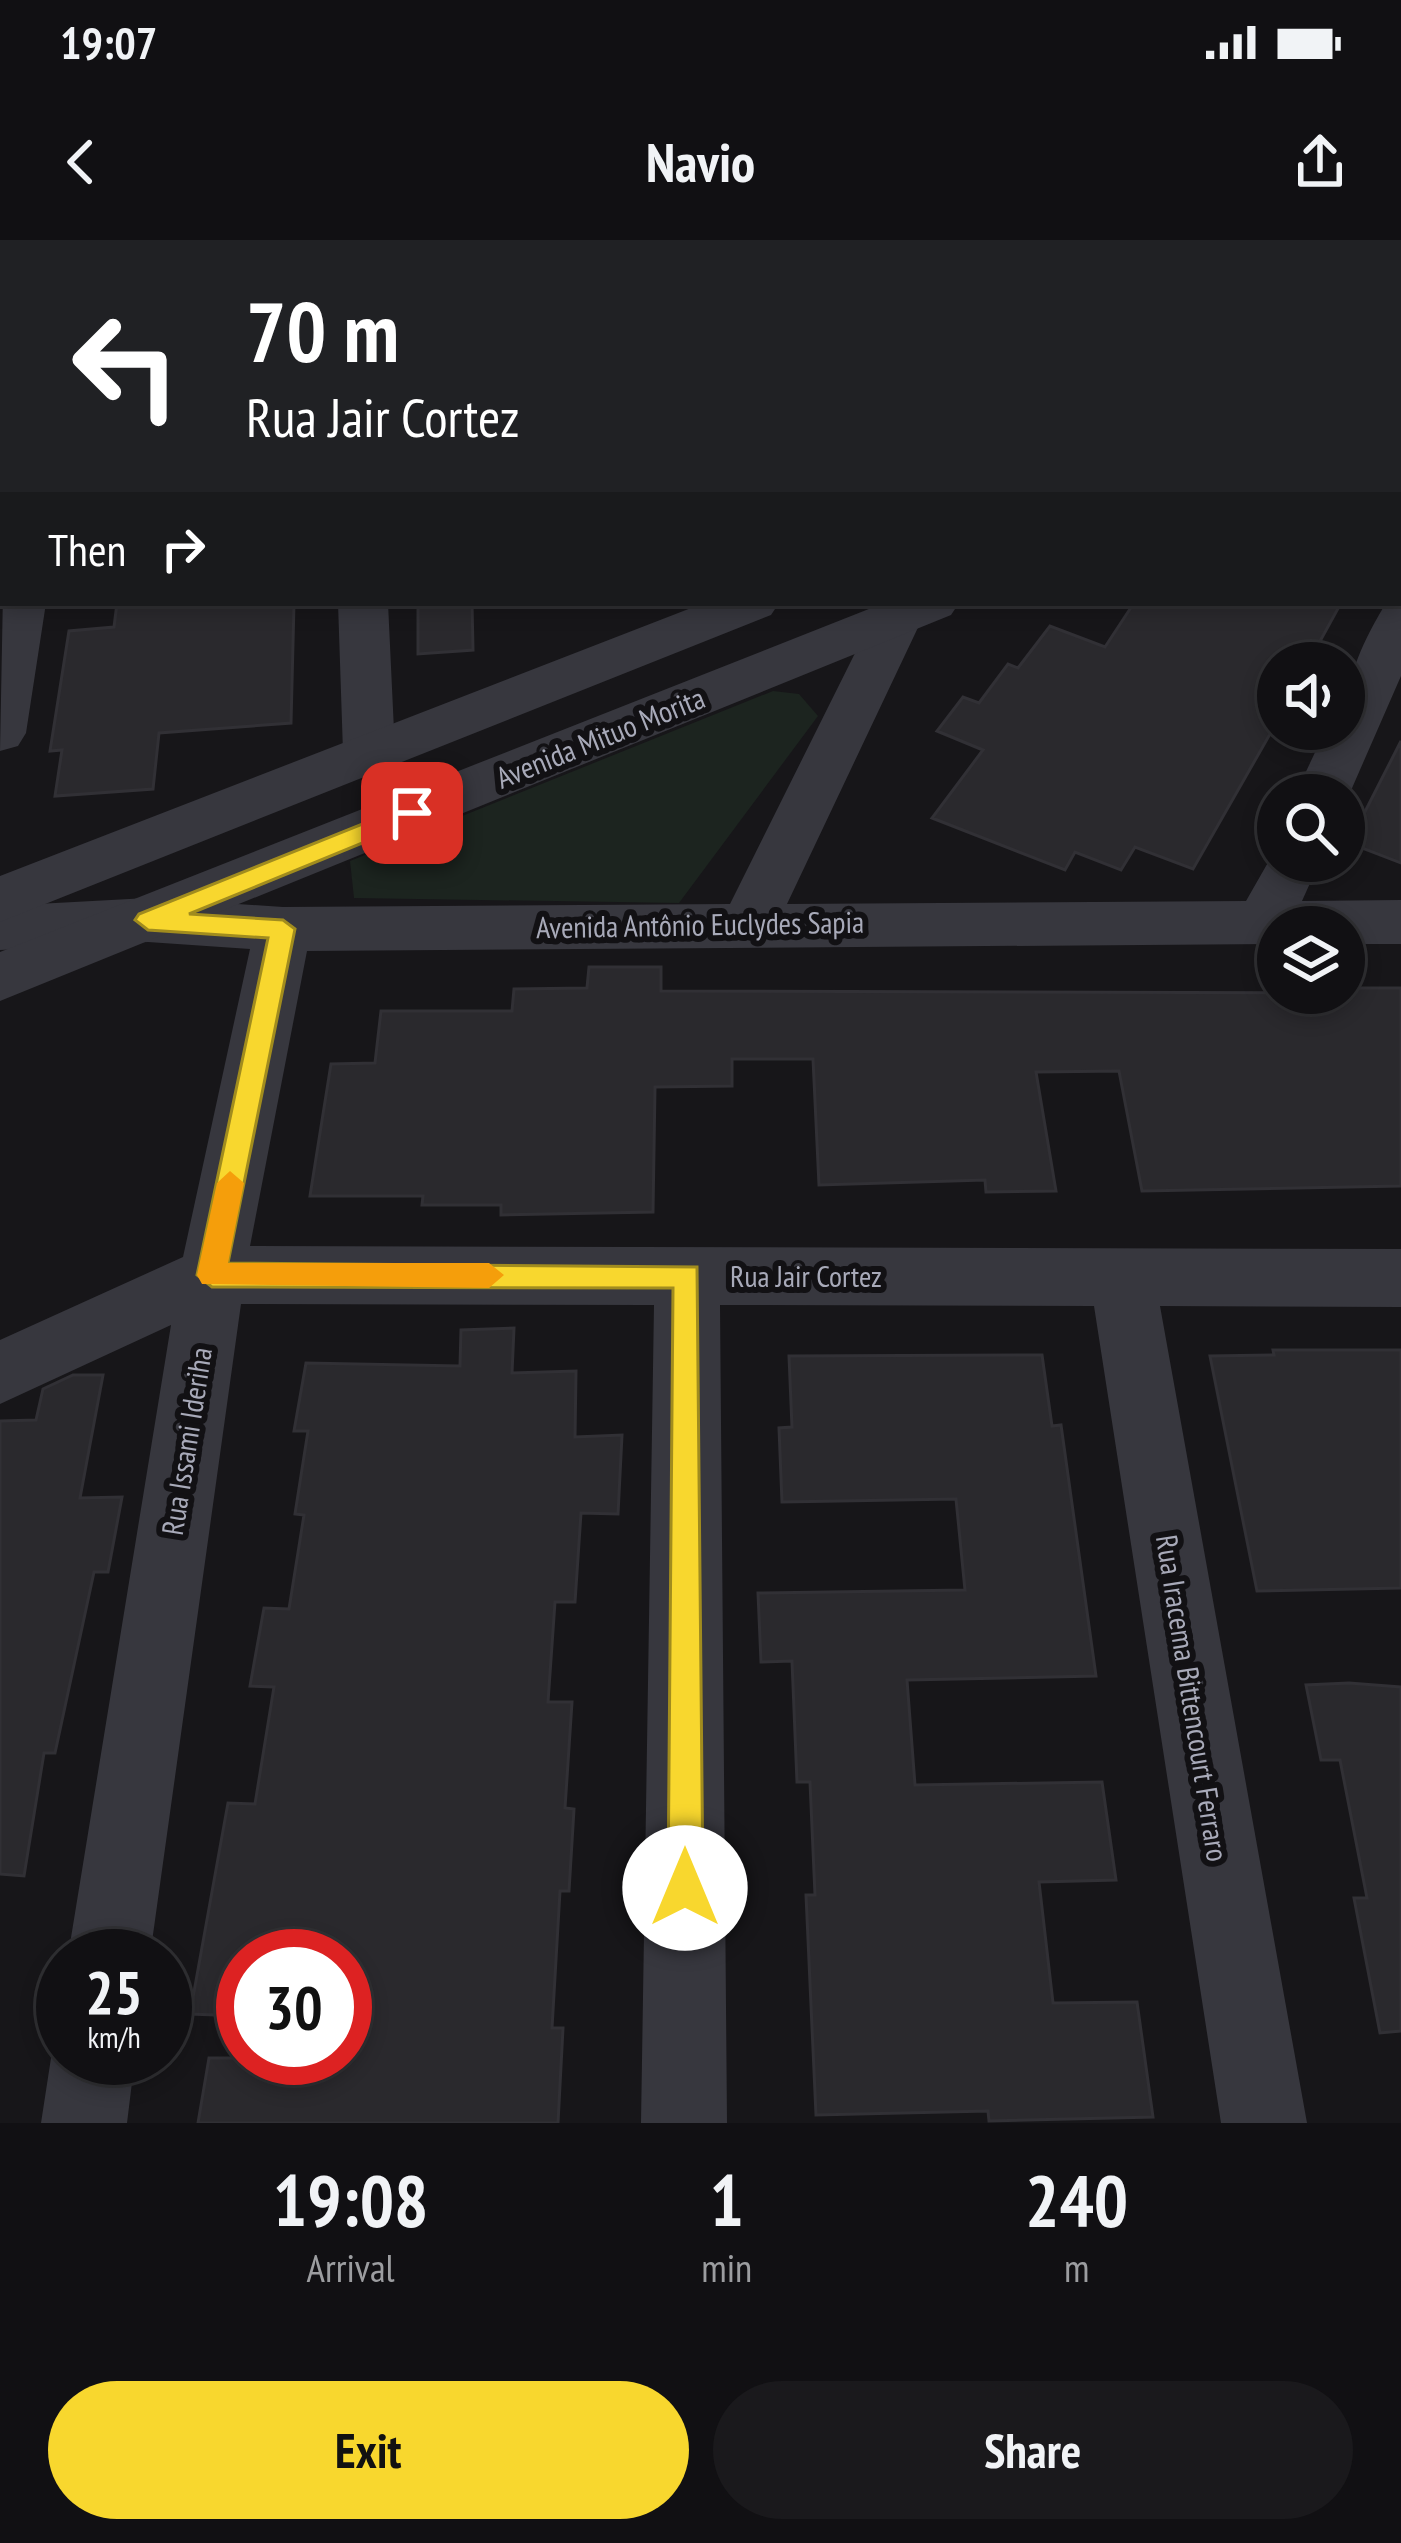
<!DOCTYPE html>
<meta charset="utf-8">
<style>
body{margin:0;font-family:"PT Sans Narrow",sans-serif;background:#1a191c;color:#f1f3f6;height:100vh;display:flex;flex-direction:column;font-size:45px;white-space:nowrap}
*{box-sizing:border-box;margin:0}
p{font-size:39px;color:#9c9da0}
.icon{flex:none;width:66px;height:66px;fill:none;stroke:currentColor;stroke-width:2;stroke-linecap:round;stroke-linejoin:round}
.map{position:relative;height:1883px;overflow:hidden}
.drawer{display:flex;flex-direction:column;background:#111013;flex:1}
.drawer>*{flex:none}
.banner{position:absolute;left:0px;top:0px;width:1401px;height:366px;box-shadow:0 6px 18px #0003,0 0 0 3px #303033;background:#202124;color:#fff;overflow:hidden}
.buttons{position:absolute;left:1257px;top:402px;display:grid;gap:24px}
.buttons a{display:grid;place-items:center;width:108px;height:108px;border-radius:50%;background:#111013;box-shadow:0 6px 18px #0003,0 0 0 3px #303033;font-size:60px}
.speed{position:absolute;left:36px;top:1689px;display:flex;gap:24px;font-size:60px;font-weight:700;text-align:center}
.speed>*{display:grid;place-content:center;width:156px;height:156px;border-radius:50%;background:#111013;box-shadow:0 6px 18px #0003,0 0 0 3px #303033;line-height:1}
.speed small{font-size:30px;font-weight:400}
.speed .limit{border:18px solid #d22;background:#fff;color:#111}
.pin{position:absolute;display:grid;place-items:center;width:102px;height:102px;color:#fff;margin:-51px;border-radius:24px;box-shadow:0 6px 18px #0006}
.me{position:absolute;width:132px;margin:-66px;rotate:0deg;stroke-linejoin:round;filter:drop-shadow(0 0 9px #0008)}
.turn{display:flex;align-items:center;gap:42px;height:252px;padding:0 48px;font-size:54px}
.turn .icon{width:156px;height:156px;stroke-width:2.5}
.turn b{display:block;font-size:84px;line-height:102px}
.then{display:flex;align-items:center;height:114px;padding:0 48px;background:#0003;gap:24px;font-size:45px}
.eta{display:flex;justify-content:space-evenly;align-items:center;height:204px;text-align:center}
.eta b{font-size:72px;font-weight:700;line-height:84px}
.cta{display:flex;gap:24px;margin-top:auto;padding:24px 48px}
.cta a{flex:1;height:138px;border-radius:72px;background:#f8d72e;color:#111;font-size:48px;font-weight:700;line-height:138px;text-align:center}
.cta a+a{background:#1a191c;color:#f1f3f6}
.status{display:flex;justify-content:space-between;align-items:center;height:84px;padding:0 60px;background:#111013;direction:ltr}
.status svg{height:33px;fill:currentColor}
header{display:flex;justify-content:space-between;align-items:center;height:156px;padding:0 48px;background:#111013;font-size:54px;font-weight:700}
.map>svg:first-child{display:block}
</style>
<div class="status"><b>19:07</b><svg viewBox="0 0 49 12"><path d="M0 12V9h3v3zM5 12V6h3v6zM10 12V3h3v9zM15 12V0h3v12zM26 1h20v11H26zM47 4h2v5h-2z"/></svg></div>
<header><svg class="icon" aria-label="back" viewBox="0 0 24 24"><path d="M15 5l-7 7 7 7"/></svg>Navio<svg class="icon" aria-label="share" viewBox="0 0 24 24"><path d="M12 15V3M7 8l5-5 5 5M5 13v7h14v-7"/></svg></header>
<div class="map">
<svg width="1401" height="1883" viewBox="0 0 1401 1883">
<rect width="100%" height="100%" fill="#171619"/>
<path fill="#1c241f" d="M 773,451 L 799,454 L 818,476 L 679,663 L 354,658 L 350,621 Z"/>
<path fill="#2a292d" stroke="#313035" stroke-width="3" d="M 117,363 L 294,363 L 291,483 L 159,493 L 153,549 L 55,556 L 62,510 L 50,511 L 69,391 L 114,387 Z
M 472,363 L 473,410 L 418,414 L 418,366 Z
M 1134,363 L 1341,363 L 1308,423 L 1278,423 L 1278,480 L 1193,629 L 1135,607 L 1121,630 L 1075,612 L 1065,630 L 932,578 L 983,510 L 937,491 L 963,457 L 979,463 L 1008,424 L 1018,428 L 1050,386 L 1105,407 Z
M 1401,501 L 1401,623 L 1349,603 Z
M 589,727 L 661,727 L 661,751 L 1344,753 L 1344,748 L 1401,748 L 1401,946 L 1142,951 L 1119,831 L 1036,832 L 1056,951 L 986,952 L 985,940 L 819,945 L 813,819 L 732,819 L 732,846 L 655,847 L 653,972 L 501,975 L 501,965 L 422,965 L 423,956 L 310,956 L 331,824 L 375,823 L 381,771 L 512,771 L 514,749 L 587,748 Z
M 514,1088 L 512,1133 L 576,1131 L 575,1197 L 622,1195 L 618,1274 L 581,1273 L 575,1362 L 555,1362 L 548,1462 L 572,1462 L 565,1568 L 574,1569 L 569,1651 L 560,1651 L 552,1788 L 563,1788 L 558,1883 L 198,1883 L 209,1818 L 345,1818 L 345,1716 L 243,1716 L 243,1776 L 190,1774 L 228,1563 L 255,1564 L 274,1447 L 250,1446 L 264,1368 L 289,1369 L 304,1275 L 295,1274 L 308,1191 L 294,1191 L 306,1123 L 460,1126 L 461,1090 Z
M 1273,1110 L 1401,1110 L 1401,1348 L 1257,1351 L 1210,1116 L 1274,1115 Z
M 1042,1115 L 1052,1186 L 1061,1185 L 1096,1436 L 907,1440 L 915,1545 L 1102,1542 L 1116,1640 L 1039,1642 L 1053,1763 L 1137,1762 L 1153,1877 L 989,1881 L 988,1871 L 816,1875 L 806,1655 L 815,1655 L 810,1542 L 797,1542 L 792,1421 L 761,1422 L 758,1353 L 965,1350 L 956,1259 L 782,1262 L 779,1188 L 792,1187 L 789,1116 Z
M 73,1135 L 103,1135 L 80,1258 L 122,1257 L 108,1332 L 94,1332 L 55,1513 L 44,1513 L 24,1636 L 0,1634 L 0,1181 L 36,1180 L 43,1149 Z
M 1349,1443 L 1401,1447 L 1401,1791 L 1380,1793 L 1354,1658 L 1367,1658 L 1340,1520 L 1321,1520 L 1306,1445 Z"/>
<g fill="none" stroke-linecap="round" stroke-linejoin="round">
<path fill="#37373e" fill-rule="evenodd" d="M 59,0 L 99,0 L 99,3 L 59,3 Z
M 326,0 L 366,0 L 367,3 L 327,3 Z
M 598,0 L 638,0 L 638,3 L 598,3 Z
M 855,0 L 895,0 L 896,3 L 856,3 Z
M 1149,0 L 1189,0 L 1190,3 L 1150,3 Z
M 3,352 L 3,363 L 46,363 L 26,493 L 18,506 L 0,511 Z
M 338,363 L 388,363 L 395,512 L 388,525 L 369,531 L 350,525 L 343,512 Z
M 889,363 L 916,365 L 923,377 L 787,664 L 1246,661 L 1278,605 L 1278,621 L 1320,621 L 1302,661 L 1401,660 L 1401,704 L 1344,704 L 1344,687 L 1278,687 L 1278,704 L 307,711 L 250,1006 L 1401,1009 L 1401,1067 L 1160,1066 L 1307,1883 L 1221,1883 L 1094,1066 L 720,1065 L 727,1883 L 641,1883 L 654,1065 L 241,1064 L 150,1716 L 68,1716 L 171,1085 L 0,1164 L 0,1100 L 183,1017 L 250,709 L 148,702 L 0,710 L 0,666 L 148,658 L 283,667 L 730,664 L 873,377 Z
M 1401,363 L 1401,436 L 1349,555 L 1344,564 L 1344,555 L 1295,555 L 1326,489 L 1344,489 C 1344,444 1360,407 1383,368 Z
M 63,1789 L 63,1818 L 135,1818 L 127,1883 L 41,1883 L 51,1818 Z"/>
<path fill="#37373e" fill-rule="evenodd" d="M 1401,98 L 1401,127 L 1398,128 L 1398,99 Z
M 1401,168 L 1401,196 L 1398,197 L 1398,169 Z
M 704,363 L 779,363 L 771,375 L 0,682 L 0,636 Z
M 884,363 L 959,363 L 951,375 L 0,761 L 0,712 Z"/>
</g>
<path fill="#f8d72e" stroke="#a18c1e" stroke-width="3" d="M 412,564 L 421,567 L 421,579 L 189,674 L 283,680 L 295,689 L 228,1023 L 697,1027 L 703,1648 L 697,1660 L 685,1665 L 673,1660 L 668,1648 L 673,1048 L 212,1047 L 197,1035 L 268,698 L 148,690 L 135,680 L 139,674 Z"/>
<path fill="#f59e0b" d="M 230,931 L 244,943 L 228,1023 L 489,1023 L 504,1035 L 489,1048 L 202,1044 L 197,1035 L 217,943 Z"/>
<g text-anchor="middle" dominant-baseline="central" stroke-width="12" stroke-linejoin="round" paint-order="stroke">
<g font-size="30" fill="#a8aab9" stroke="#121114">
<text transform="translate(600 497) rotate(-22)">Avenida Mituo Morita</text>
<text transform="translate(700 684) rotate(-1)">Avenida Antônio Euclydes Sapia</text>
<text x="806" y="1035">Rua Jair Cortez</text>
<text transform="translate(186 1201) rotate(-81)">Rua Issami Ideriha</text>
<text transform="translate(1193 1458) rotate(81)">Rua Iracema Bittencourt Ferraro</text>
</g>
</g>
</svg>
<div class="buttons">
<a><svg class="icon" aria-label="sound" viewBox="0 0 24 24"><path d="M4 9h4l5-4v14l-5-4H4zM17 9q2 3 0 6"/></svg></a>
<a><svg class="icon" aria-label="search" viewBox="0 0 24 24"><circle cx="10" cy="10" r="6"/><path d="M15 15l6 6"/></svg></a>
<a><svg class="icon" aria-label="layers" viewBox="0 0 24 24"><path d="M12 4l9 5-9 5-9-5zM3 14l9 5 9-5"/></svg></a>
</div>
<div class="speed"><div>25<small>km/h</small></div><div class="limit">30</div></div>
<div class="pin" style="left:412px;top:573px;background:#d93025"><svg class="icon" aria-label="arrive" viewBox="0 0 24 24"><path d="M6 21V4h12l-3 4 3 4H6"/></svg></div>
<svg class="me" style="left:685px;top:1648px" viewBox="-20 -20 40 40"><circle r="19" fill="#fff"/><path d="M0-13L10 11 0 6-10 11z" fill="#f8d72e"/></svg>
<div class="banner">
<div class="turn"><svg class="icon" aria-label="left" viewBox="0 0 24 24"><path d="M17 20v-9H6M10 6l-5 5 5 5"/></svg><div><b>70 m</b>Rua Jair Cortez</div></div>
<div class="then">Then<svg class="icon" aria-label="right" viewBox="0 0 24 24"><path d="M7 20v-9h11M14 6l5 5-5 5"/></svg></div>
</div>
</div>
<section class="drawer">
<div class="eta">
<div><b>19:08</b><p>Arrival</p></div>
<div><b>1</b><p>min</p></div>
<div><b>240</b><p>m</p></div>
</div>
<div class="cta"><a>Exit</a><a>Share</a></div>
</section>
